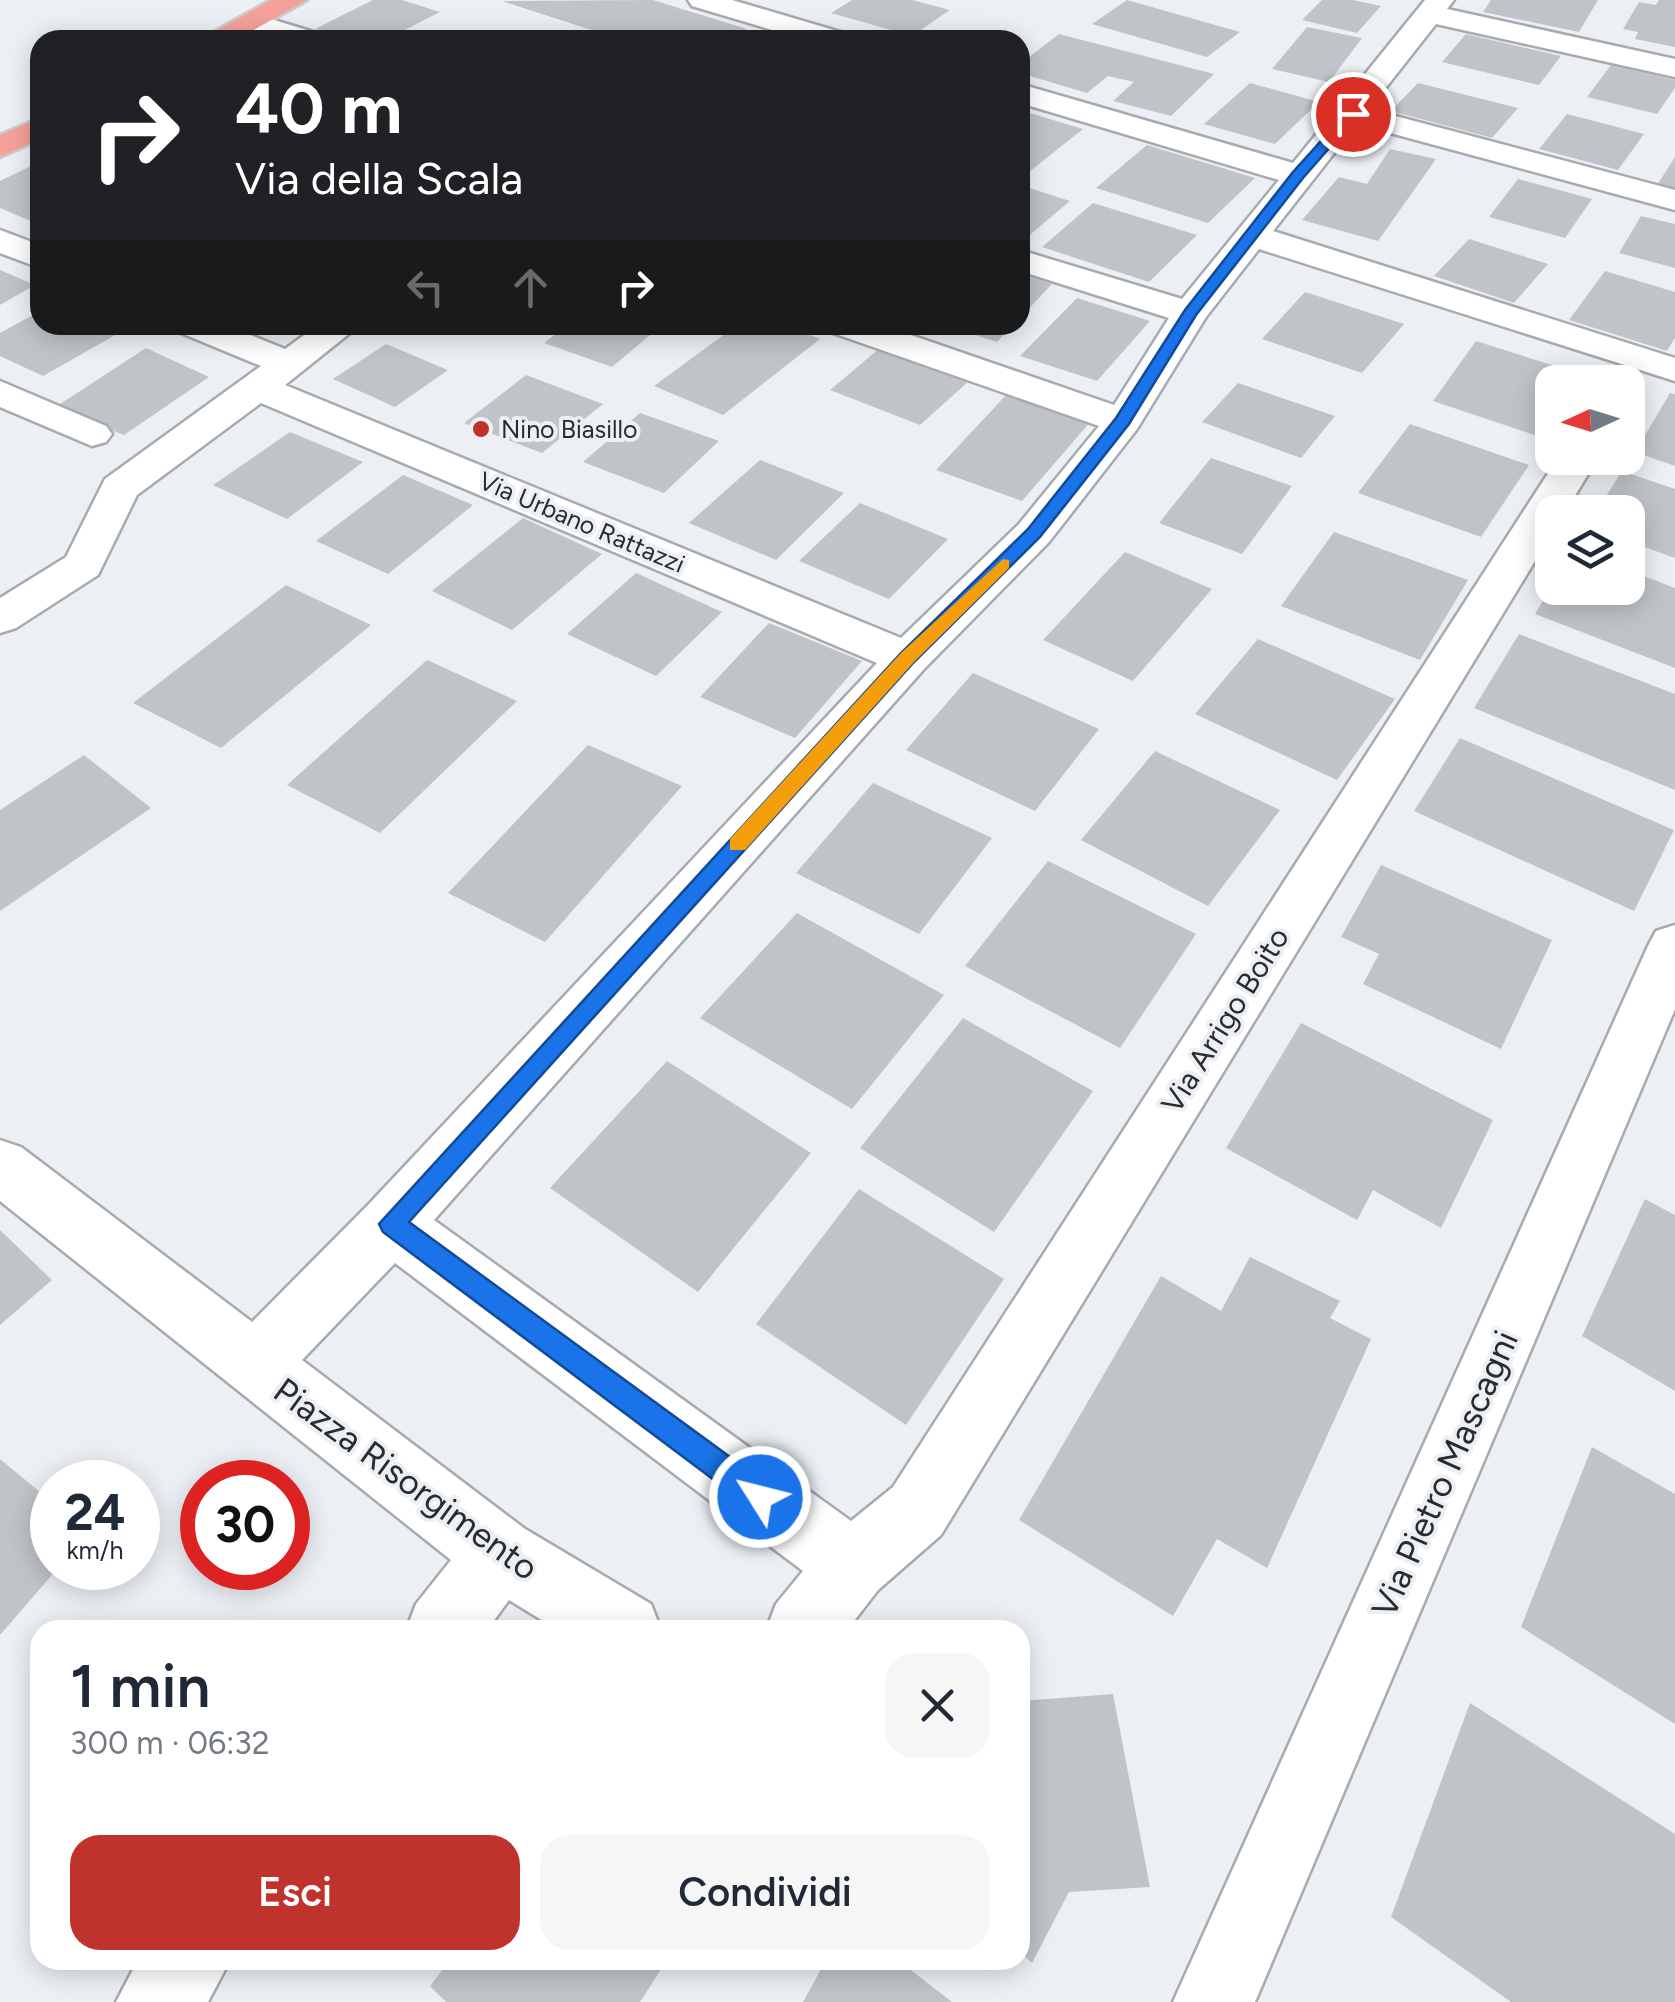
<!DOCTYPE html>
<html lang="it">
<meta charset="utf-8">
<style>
body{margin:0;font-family:Figtree,sans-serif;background:#f6f6f7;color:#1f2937;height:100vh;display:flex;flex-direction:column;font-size:38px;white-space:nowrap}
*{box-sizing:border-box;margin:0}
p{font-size:32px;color:#747a83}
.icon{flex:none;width:55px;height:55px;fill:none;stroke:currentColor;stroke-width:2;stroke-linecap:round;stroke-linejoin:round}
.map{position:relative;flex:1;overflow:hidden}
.sheet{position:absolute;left:30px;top:1620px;width:1000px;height:350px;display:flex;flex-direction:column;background:#fff;border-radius:30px;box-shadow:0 5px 25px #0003}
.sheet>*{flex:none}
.banner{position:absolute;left:30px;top:30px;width:1000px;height:305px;border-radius:30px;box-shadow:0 5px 25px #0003;background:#202124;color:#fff;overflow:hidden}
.needle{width:65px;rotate:266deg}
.buttons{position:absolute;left:1535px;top:365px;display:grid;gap:20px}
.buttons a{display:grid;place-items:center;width:110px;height:110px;border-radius:20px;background:#fff;box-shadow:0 5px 25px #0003;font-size:50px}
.speed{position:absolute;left:30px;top:1460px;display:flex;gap:20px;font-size:50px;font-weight:700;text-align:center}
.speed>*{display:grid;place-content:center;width:130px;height:130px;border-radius:50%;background:#fff;box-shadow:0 5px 25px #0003;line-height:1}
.speed small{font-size:25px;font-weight:400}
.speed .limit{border:15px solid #d22;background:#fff;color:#111}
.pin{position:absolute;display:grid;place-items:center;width:85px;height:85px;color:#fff;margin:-42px;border:5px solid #fff;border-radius:50%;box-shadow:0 2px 10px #0007}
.me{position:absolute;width:110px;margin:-55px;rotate:306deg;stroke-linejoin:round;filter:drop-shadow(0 0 8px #0008)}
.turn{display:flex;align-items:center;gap:35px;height:210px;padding:0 40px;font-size:45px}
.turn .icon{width:130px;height:130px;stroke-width:2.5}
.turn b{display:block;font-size:70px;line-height:85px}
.lanes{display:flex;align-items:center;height:95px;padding:0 40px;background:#0003;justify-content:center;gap:50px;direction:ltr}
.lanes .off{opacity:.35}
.round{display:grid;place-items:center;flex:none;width:105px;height:105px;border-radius:30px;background:#f6f6f7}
.summary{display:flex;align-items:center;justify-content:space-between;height:170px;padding:0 40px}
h1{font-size:60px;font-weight:600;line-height:75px}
.action{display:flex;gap:20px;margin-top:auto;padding:20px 40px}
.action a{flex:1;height:115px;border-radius:30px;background:#c0322c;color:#fff;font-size:40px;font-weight:600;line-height:115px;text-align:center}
.action a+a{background:#f6f6f7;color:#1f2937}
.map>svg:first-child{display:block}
</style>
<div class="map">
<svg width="1675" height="2002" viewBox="0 0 1675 2002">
<rect width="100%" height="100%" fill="#ecf0f5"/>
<path fill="#c0c4c9" d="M 373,0 L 402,0 L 440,12 L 385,40 L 348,40 L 315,29 Z
M 653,0 L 747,29 L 728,40 L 606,40 L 613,37 L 502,1 Z
M 852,0 L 912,0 L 950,10 L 912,36 L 831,13 Z
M 1127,0 L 1240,32 L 1207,57 L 1092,24 Z
M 1322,0 L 1353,0 L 1381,6 L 1357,33 L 1302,20 Z
M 1491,0 L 1598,0 L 1579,32 L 1483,12 Z
M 1659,0 L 1675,0 L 1675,47 L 1635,39 L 1638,32 L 1623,29 L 1639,2 L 1656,5 Z
M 1307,27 L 1362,38 L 1329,82 L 1272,69 Z
M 1059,34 L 1214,74 L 1171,116 L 1113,101 L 1134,82 L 1108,76 L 1087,93 L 1020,73 L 1020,64 Z
M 1466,34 L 1561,56 L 1539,85 L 1442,62 Z
M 1611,65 L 1675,80 L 1675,88 L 1657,114 L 1587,97 Z
M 1250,83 L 1319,102 L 1275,144 L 1204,124 Z
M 1418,83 L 1518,108 L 1492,138 L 1391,111 Z
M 1020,110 L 1083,129 L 1029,172 L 1020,169 Z
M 1567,114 L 1644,134 L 1618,170 L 1539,149 Z
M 1147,145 L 1255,178 L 1208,223 L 1096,188 Z
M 1390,149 L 1436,159 L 1378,241 L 1302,220 L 1339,177 L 1367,184 Z
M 1675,157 L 1675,190 L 1657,185 Z
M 37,163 L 40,217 L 31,221 L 0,208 L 0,181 Z
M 1518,179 L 1592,199 L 1565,238 L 1489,217 Z
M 1020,185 L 1070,201 L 1025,239 L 1020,238 Z
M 1093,203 L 1197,235 L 1149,282 L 1042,247 Z
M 1641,216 L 1675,224 L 1675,268 L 1619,253 Z
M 1469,239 L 1548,264 L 1514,303 L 1434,276 Z
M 0,270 L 35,285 L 0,305 Z
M 1605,271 L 1675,292 L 1675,338 L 1667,351 L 1569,320 Z
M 1020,274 L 1052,284 L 1020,318 Z
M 1305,292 L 1404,324 L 1362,373 L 1262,339 Z
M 1077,298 L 1150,321 L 1097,381 L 1020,356 Z
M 40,311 L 40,325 L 133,325 L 43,376 L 0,356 L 0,333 Z
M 567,325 L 662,325 L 612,367 L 544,343 Z
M 737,325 L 783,325 L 820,339 L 723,415 L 654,386 Z
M 945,325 L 1013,325 L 997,342 Z
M 1476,341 L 1593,378 L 1590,382 L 1552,382 L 1552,441 L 1433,401 Z
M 386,344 L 448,370 L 395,407 L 333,379 Z
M 146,348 L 209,377 L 124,435 L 54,408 Z
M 880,348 L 969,381 L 920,425 L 830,390 Z
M 526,375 L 603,404 L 542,453 L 464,423 Z
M 1238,383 L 1335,416 L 1301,458 L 1202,422 Z
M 1008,393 L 1091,421 L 1022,501 L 936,470 Z
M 1670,393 L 1675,394 L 1675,466 L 1635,452 Z
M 640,413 L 719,441 L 664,493 L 583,462 Z
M 1410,424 L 1529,465 L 1481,537 L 1358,493 Z
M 290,432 L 363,462 L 287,519 L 213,485 Z
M 1211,458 L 1292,486 L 1242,554 L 1159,523 Z
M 760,460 L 844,493 L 776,560 L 689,523 Z
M 1622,471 L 1675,489 L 1675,558 L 1628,541 L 1628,512 L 1596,512 Z
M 403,475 L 473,505 L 388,574 L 316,541 Z
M 860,503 L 948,539 L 889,599 L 799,561 Z
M 523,518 L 602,554 L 512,630 L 432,591 Z
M 1334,532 L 1468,580 L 1420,660 L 1281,606 Z
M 1125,552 L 1212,589 L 1133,681 L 1043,640 Z
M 1628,570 L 1675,588 L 1675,668 L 1535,614 L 1551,588 L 1628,588 Z
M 636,573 L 722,612 L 656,676 L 567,634 Z
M 286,585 L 371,625 L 221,748 L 133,703 Z
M 769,623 L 862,661 L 795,738 L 700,697 Z
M 1519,634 L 1675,694 L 1675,790 L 1474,708 Z
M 1258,639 L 1395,699 L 1337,780 L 1195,714 Z
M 427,660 L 517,701 L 380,833 L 287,785 Z
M 973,673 L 1099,729 L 1035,811 L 906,750 Z
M 1460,738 L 1674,830 L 1634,911 L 1414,811 Z
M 588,745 L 682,786 L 545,942 L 448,893 Z
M 1155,751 L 1280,810 L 1208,906 L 1081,840 Z
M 84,755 L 151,808 L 0,911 L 0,810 Z
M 873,783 L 992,838 L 919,934 L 796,873 Z
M 1048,861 L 1196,934 L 1120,1048 L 965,966 Z
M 1381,865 L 1552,940 L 1501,1049 L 1363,984 L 1379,954 L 1341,937 Z
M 797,913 L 944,995 L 852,1109 L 700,1018 Z
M 963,1018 L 1093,1091 L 994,1232 L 860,1148 Z
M 1301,1023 L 1493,1120 L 1441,1228 L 1373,1190 L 1357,1220 L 1226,1148 Z
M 667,1061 L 811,1153 L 698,1292 L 550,1188 Z
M 859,1189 L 1004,1279 L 906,1425 L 756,1324 Z
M 1645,1199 L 1675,1215 L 1675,1391 L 1582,1336 Z
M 0,1230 L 52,1280 L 0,1325 Z
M 1250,1257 L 1340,1301 L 1330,1318 L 1371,1339 L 1267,1568 L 1217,1539 L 1173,1616 L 1019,1520 L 1161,1276 L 1221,1311 Z
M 1592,1447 L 1675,1494 L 1675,1724 L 1521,1627 Z
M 0,1459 L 52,1502 L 52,1568 L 58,1568 L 0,1635 Z
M 1113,1694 L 1150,1887 L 1069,1892 L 1032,1963 L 1020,1952 L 1020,1701 Z
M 1470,1703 L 1675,1834 L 1675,2002 L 1511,2002 L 1391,1917 Z
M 450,1960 L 667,1960 L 640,2002 L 446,2002 L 430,1986 Z
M 826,1960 L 898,1960 L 952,2002 L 803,2002 Z"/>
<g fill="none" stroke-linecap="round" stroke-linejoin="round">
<g stroke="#a7abb0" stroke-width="5">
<path id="minor" d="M 688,0 L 732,0 L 847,34 L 851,40 L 806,40 L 692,6 Z
M 1425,0 L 1454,0 L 1447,9 L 1675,59 L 1675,77 L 1436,24 L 1369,109 L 1675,190 L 1675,210 L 1357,124 L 1273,231 L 1675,358 L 1675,381 L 1259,249 L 1206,317 L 1137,429 L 1049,542 L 924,669 L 434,1220 L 851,1521 L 893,1487 L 1558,458 L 1598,458 L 1565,512 L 1552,512 L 1552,533 L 941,1535 L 878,1590 L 847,1630 L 766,1630 L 776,1604 L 803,1571 L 395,1263 L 302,1360 L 525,1529 L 651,1604 L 661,1630 L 558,1630 L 509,1600 L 487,1630 L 406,1630 L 416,1604 L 451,1560 L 0,1201 L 0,1140 L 21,1147 L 252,1322 L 369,1204 L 877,663 L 261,403 L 137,495 L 98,575 L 16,628 L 0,633 L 0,598 L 66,557 L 105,479 L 261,366 L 181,333 L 176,325 L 226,325 L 285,349 L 318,325 L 360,325 L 285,385 L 901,638 L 1019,524 L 1099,426 L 833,333 L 828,325 L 882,325 L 1114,405 L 1169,318 L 1020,271 L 1020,250 L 1182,299 L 1279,180 L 1020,103 L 1020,84 L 1293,163 Z
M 251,13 L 320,34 L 324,40 C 298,40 255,44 237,22 Z
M 0,230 L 40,245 L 40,268 L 0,253 Z
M 0,381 L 106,426 L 112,434 L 106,442 L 92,446 L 0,407 Z
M 1675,925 L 1675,1009 L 1255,2002 L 1173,2002 L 1648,946 L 1656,931 Z
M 138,1960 L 230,1960 L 208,2002 L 116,2002 Z"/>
</g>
<g stroke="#cccccd" stroke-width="5">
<path id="primary" d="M 271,0 L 307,0 L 236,40 L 200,40 Z
M 40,118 L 40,139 L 0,157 L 0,135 Z"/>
</g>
<use href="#minor" fill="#fff" fill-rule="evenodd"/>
<use href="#primary" fill="#f4a19a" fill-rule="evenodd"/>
</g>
<path fill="#1a73e8" stroke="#114b97" stroke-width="2.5" d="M 1348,111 L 1359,114 L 1303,178 L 1196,315 L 1129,424 L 1040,537 L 914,662 L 409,1222 L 771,1487 L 775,1497 L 771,1507 L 760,1511 L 750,1507 L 383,1232 L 379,1224 L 901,653 L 1028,529 L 1116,418 L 1185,310 L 1293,172 Z"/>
<path fill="#f59e0b" d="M 1003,559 L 1009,560 L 1009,568 L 914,662 L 745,850 L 730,850 L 730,839 L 901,653 Z"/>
<circle fill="#c0322c" stroke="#ecf0f5" stroke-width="4" cx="481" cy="429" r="10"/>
<g text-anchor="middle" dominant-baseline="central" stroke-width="8" stroke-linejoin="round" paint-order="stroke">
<g font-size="25" fill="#2a2b2d" stroke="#ecf0f5" text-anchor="start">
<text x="501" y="429">Nino Biasillo</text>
</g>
<g font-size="25" fill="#2a2b2d" stroke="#ecf0f5">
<text transform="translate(582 522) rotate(23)">Via Urbano Rattazzi</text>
</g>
<g font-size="30" fill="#2a2b2d" stroke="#ecf0f5">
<text transform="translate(1225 1020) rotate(-58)">Via Arrigo Boito</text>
</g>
<g font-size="35" fill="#2a2b2d" stroke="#ecf0f5">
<text transform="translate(1445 1474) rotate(-66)">Via Pietro Mascagni</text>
<text transform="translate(406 1479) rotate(36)">Piazza Risorgimento</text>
</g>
</g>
</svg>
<div class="buttons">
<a><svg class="needle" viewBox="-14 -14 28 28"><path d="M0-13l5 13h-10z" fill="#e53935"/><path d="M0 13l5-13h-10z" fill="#747a83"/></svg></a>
<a><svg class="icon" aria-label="layers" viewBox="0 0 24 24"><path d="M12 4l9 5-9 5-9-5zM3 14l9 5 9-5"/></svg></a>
</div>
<div class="speed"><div>24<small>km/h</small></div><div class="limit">30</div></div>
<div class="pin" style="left:1353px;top:114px;background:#d93025"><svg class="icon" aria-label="arrive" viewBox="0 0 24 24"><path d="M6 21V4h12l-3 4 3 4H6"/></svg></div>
<svg class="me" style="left:760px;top:1497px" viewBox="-20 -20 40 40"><circle r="17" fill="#1a73e8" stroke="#fff" stroke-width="3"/><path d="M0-11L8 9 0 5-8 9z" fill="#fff"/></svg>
<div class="banner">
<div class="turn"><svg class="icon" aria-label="right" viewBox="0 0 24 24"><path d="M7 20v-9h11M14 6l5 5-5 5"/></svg><div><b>40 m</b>Via della Scala</div></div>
<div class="lanes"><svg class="icon off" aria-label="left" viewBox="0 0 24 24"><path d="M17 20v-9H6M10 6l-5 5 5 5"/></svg><svg class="icon off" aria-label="ahead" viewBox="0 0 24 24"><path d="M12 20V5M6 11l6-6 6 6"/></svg><svg class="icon" aria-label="right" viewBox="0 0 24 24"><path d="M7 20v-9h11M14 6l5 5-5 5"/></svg></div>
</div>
<section class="sheet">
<div class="summary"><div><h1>1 min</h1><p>300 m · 06:32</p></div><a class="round"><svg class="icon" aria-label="close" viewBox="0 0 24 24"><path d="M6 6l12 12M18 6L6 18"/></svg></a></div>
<div class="action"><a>Esci</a><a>Condividi</a></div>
</section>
</div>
